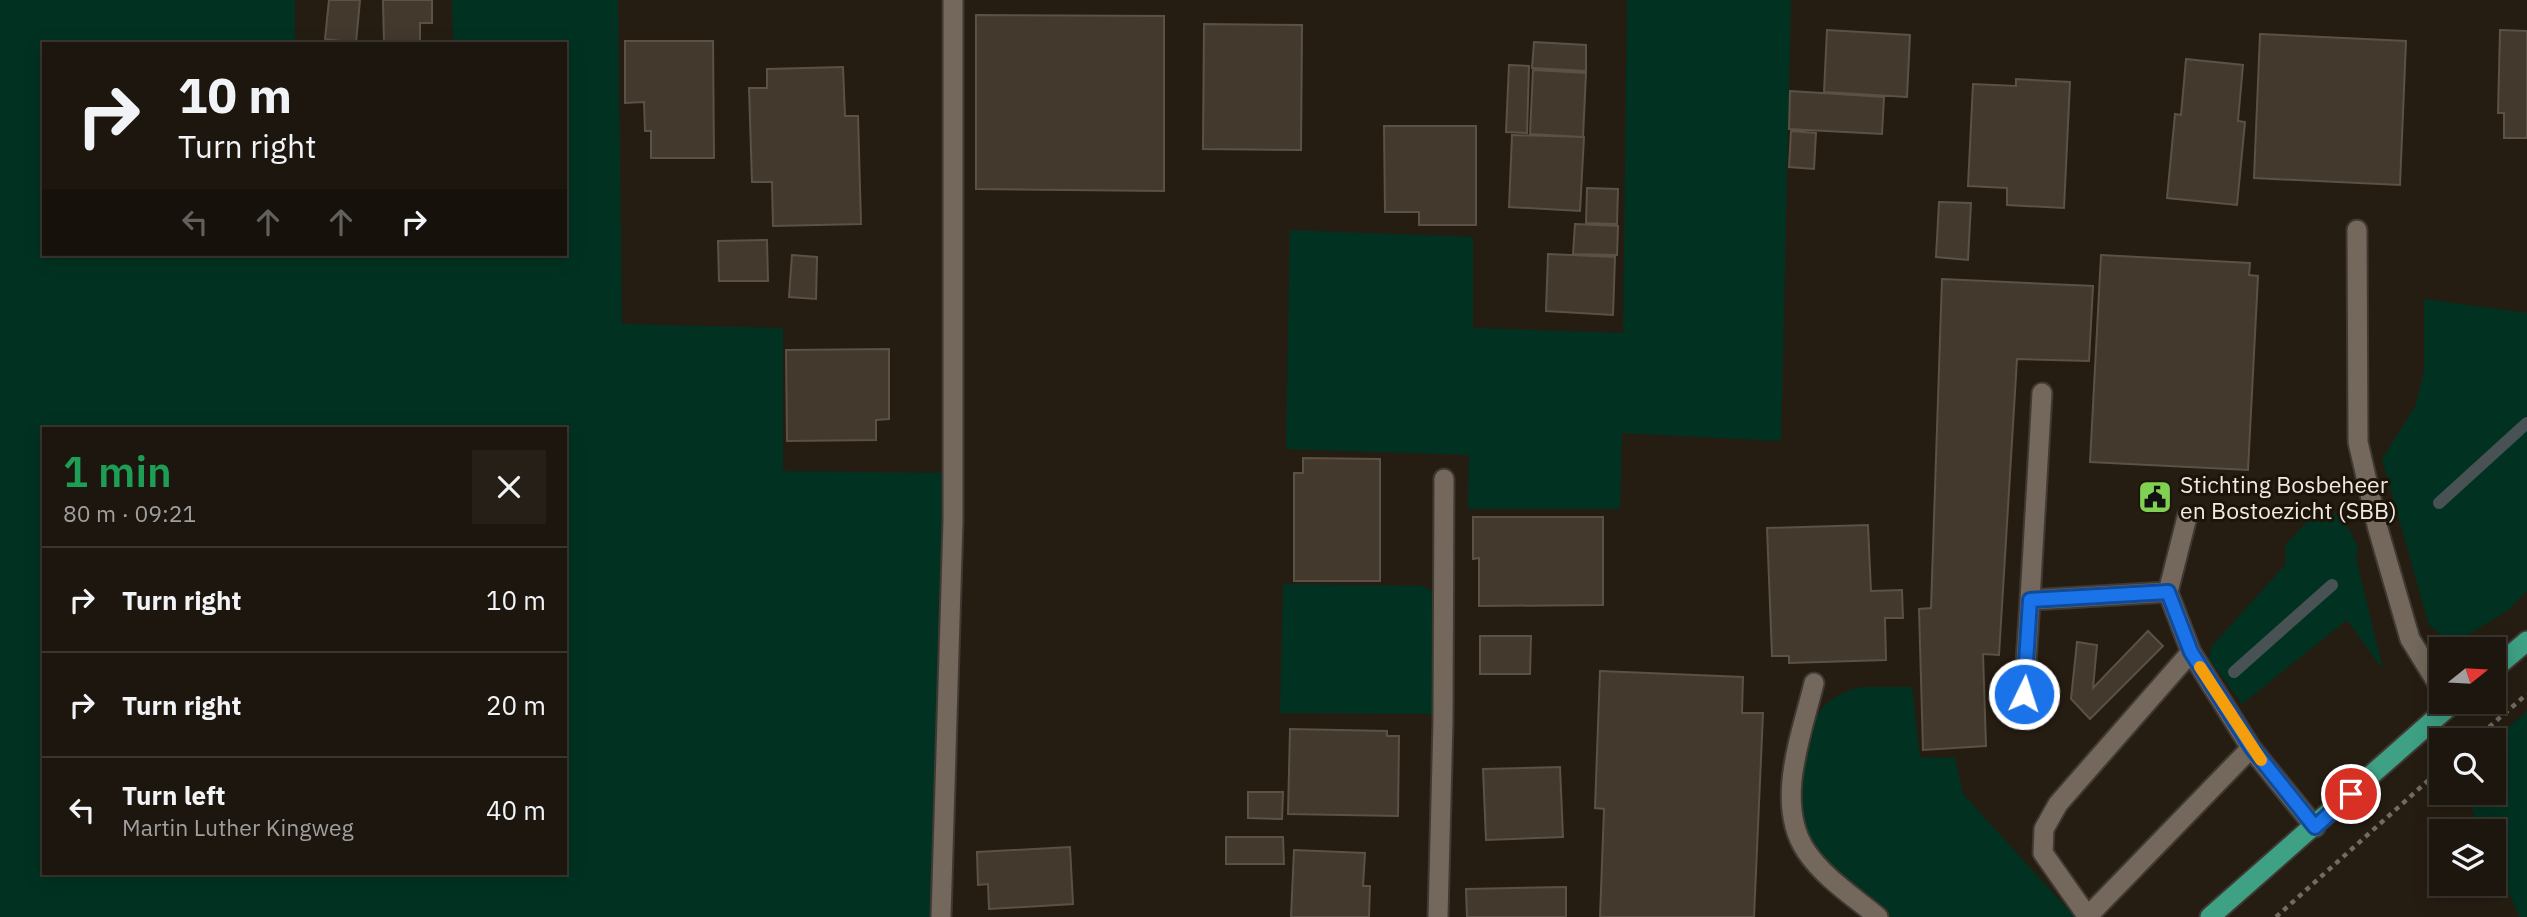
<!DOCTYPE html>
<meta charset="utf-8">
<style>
body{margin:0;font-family:"IBM Plex Sans",sans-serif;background:#251f17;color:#f1f3f6;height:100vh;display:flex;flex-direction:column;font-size:26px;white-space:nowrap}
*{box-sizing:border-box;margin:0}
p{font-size:23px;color:#a09f9e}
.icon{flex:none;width:38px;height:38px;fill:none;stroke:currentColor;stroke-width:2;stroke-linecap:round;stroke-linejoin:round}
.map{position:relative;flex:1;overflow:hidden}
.panel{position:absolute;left:42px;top:427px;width:525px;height:448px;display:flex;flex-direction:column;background:#1c160e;border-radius:0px;box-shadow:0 4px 18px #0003,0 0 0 2px #3a352e}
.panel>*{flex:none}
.top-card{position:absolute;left:42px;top:42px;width:525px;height:214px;border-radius:0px;box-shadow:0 4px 18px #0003,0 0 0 2px #3a352e;background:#1c160e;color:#f1f3f6;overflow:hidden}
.needle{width:46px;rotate:72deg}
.buttons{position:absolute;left:2429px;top:637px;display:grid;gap:14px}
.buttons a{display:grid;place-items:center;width:77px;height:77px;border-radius:0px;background:#1c160e;box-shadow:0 4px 18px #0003,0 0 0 2px #3a352e;font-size:35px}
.pin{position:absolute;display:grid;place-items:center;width:60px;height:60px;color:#fff;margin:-30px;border:4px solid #fff;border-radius:50%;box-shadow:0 2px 7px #0007}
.me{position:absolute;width:77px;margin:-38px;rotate:4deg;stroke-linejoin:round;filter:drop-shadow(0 0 5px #0008)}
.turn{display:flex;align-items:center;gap:24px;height:147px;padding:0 21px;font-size:32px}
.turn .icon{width:91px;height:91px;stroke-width:2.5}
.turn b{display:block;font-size:49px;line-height:60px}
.lanes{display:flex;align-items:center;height:66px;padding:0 21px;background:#0003;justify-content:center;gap:35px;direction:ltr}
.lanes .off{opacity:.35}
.round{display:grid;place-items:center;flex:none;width:74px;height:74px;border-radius:0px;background:#251f17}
.overview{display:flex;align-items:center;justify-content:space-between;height:119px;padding:0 21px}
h1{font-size:42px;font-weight:600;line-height:52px;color:#1e9e55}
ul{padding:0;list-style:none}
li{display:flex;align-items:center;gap:21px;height:105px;padding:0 21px;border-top:2px solid #3a352e}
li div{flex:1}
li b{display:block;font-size:26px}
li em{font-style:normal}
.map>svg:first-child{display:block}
</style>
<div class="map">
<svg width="2527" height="917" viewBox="0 0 2527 917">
<rect width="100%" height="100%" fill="#261d12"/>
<path fill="#013221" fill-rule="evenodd" d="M 0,0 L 295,0 L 295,44 L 44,44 L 44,254 L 565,254 L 565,44 L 453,44 L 452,0 L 618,0 L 622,324 L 783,328 L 783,471 L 945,473 L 933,917 L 0,917 ZM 44,429 L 565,429 L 565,873 L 44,873 Z
M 1627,0 L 1791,0 L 1781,441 L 1622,433 L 1620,509 L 1468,509 L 1469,455 L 1286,449 L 1290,230 L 1473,237 L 1473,328 L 1623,333 Z
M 2424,299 L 2527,313 L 2527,591 L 2508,610 L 2457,642 L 2448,642 L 2429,625 L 2382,459 L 2416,405 L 2424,370 Z
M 2316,513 L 2341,514 L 2358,547 L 2356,558 L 2383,670 L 2347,620 L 2242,704 L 2209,659 L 2211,647 L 2285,565 L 2286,544 Z
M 1283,584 L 1422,586 L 1432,591 L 1439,602 L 1437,714 L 1280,713 Z
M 1861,687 L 1912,687 L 1920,757 L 1955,758 L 1963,794 L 2075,917 L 1891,917 C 1862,892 1826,868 1807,835 C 1791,806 1802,730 1824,706 C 1835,695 1847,691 1861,687 Z
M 2527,711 L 2527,917 L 2519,917 L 2494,856 L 2494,831 L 2482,831 L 2464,793 L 2494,793 L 2494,740 Z"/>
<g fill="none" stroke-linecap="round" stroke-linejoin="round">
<path stroke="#485254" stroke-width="12" d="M 2439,503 L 2527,423
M 2234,672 L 2332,585"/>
</g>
<path fill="#43392d" stroke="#5b5144" stroke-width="2" d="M 329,0 L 360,0 L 356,43 L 325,39 Z
M 383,0 L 432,0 L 432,23 L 420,23 L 420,44 L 384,44 Z
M 976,15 L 1164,16 L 1164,191 L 976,189 Z
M 1204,24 L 1302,25 L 1301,150 L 1203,149 Z
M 1827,30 L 1910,35 L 1907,97 L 1824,92 Z
M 2500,30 L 2527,31 L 2527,138 L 2504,138 L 2504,113 L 2498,113 Z
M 2260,34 L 2406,41 L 2400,185 L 2254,178 Z
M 625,41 L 713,41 L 714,158 L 651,158 L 651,131 L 645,131 L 644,102 L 625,103 Z
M 1534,42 L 1586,45 L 1586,71 L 1532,68 Z
M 2186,59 L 2243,65 L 2238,121 L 2245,122 L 2237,205 L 2167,198 L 2175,114 L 2181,115 Z
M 1509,65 L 1529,66 L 1527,133 L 1506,132 Z
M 843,67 L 845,116 L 858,116 L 861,224 L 773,226 L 772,182 L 752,182 L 749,88 L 767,88 L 767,69 Z
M 1533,70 L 1586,73 L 1583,137 L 1530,134 Z
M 2016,79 L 2070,82 L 2064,208 L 2007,205 L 2007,188 L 1968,186 L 1973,84 L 2016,86 Z
M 1790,91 L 1884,97 L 1882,134 L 1789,129 Z
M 1384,126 L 1476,126 L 1476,225 L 1419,225 L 1419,212 L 1385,212 Z
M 1791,131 L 1816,133 L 1814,169 L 1789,167 Z
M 1512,135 L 1584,137 L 1580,211 L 1509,207 Z
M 1587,188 L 1618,189 L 1617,224 L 1586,223 Z
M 1939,202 L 1971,203 L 1968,260 L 1936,257 Z
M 1575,224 L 1618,226 L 1617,255 L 1573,254 Z
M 767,240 L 768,281 L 719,281 L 718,241 Z
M 1548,254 L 1615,257 L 1613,315 L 1546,311 Z
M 792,255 L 817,257 L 816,299 L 789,297 Z
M 2101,255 L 2250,263 L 2249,275 L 2258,276 L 2248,470 L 2090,462 Z
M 1942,279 L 2093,286 L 2089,361 L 2017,359 L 1999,655 L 1983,654 L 1986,746 L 1923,750 L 1919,609 L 1931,608 Z
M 889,349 L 889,419 L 876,420 L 876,440 L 787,441 L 786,350 Z
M 1303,458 L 1380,459 L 1380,581 L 1294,581 L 1294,473 L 1303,473 Z
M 1473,517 L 1603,517 L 1603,605 L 1479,606 L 1479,558 L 1473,559 Z
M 1868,525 L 1871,591 L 1902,590 L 1903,618 L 1885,618 L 1886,660 L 1789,663 L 1789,656 L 1772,656 L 1767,528 Z
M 2148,631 L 2163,646 L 2090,719 L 2071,699 L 2077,642 L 2097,645 L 2093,688 Z
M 1480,636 L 1531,636 L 1530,674 L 1480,674 Z
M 1600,671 L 1743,677 L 1742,713 L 1763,713 L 1754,917 L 1600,917 L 1604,809 L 1595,808 Z
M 1290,729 L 1387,731 L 1387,736 L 1399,736 L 1398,816 L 1288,814 Z
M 1560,767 L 1563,837 L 1486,840 L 1483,769 Z
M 1248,792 L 1283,792 L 1282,819 L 1248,818 Z
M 1226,837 L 1283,837 L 1284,864 L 1226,864 Z
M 1070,847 L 1073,904 L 989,909 L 988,884 L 978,885 L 977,852 Z
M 1294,850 L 1365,853 L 1363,886 L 1370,886 L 1369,917 L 1291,917 Z
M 1566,887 L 1566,917 L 1467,917 L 1466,889 Z"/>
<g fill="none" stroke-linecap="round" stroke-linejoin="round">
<g stroke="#403933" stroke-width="23">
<path id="service" d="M 2357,230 L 2358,442 L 2378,529 L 2410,639 L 2441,689
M 2042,393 L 2030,600 L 2168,592
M 2187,517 L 2168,592 L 2191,652 L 2251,748 L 2315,827
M 1814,683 C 1802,734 1774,803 1806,851 C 1824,878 1854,897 1878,917
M 2024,694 L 2030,600
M 2087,917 L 2251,748
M 2088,917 L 2043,853 L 2044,829 L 2058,804 L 2191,652"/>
</g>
<g stroke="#403933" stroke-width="23">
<path id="minor" d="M 941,917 L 953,521 L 953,0
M 1438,917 L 1443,721 L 1444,479"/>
</g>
<g stroke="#403933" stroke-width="23">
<path id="primary" d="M 2494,669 L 2527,641
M 2210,917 L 2454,702"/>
</g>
<path stroke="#736b61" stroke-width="4.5" stroke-dasharray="5 5" stroke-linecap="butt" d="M 2474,740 L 2527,694
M 2276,917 L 2441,769"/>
<use href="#service" stroke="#73685b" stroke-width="19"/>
<use href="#minor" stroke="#73685b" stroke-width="19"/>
<use href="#primary" stroke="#3ea184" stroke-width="19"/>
</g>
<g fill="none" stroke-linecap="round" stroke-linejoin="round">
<g stroke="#114b97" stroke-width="18">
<path id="route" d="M 2024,694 L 2030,600 L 2168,592 L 2191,652 L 2252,748 L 2315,827 L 2351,794"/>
</g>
<use href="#route" stroke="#1a73e8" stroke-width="12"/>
<path stroke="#f59e0b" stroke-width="12" d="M 2200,667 L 2261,760"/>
</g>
<defs>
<g id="civic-square" transform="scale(1.75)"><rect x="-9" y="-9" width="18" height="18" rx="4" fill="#80d051" stroke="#1c1409"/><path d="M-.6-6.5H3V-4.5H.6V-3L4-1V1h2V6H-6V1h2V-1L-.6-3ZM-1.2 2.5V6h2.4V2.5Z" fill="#111"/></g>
</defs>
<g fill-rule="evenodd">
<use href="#civic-square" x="2155" y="497"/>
</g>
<g text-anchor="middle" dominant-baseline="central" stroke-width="6" stroke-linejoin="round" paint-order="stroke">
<g font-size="23" fill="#f0eae3" stroke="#1c1409" text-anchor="start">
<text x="2180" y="484">Stichting Bosbeheer<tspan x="2180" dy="26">en Bostoezicht (SBB)</tspan></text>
</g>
</g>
</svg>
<div class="buttons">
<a><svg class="needle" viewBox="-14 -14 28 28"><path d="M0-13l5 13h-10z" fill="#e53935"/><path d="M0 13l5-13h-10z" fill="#a09f9e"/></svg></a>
<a><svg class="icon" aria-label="search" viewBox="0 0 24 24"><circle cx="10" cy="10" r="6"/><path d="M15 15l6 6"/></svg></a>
<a><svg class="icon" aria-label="layers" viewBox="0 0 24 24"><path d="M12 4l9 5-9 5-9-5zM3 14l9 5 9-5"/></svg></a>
</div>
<div class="pin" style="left:2351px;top:794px;background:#d93025"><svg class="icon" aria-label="arrive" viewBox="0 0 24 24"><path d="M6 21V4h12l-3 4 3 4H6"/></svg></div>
<svg class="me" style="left:2024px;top:694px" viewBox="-20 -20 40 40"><circle r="17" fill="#1a73e8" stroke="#fff" stroke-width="3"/><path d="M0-11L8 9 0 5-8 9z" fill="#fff"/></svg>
<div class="top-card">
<div class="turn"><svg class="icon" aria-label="right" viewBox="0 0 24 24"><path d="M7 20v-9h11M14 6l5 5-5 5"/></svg><div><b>10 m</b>Turn right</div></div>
<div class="lanes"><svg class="icon off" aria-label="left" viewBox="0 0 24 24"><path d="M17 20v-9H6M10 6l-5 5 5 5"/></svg><svg class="icon off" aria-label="ahead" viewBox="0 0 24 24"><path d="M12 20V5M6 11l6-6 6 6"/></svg><svg class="icon off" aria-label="ahead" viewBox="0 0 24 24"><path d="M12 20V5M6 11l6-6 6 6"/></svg><svg class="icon" aria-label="right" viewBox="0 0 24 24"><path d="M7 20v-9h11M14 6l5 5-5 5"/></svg></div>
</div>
<section class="panel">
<div class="overview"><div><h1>1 min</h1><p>80 m · 09:21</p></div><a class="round"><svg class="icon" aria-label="close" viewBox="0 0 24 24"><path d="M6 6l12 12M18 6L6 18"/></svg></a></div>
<ul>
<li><svg class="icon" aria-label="right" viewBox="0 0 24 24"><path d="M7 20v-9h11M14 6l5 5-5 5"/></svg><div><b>Turn right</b></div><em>10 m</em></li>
<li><svg class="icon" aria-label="right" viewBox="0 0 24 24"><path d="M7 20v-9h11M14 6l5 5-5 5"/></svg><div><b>Turn right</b></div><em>20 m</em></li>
<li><svg class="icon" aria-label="left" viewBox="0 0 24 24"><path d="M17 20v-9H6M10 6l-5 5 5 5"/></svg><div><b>Turn left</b><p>Martin Luther Kingweg</p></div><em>40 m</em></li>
</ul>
</section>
</div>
